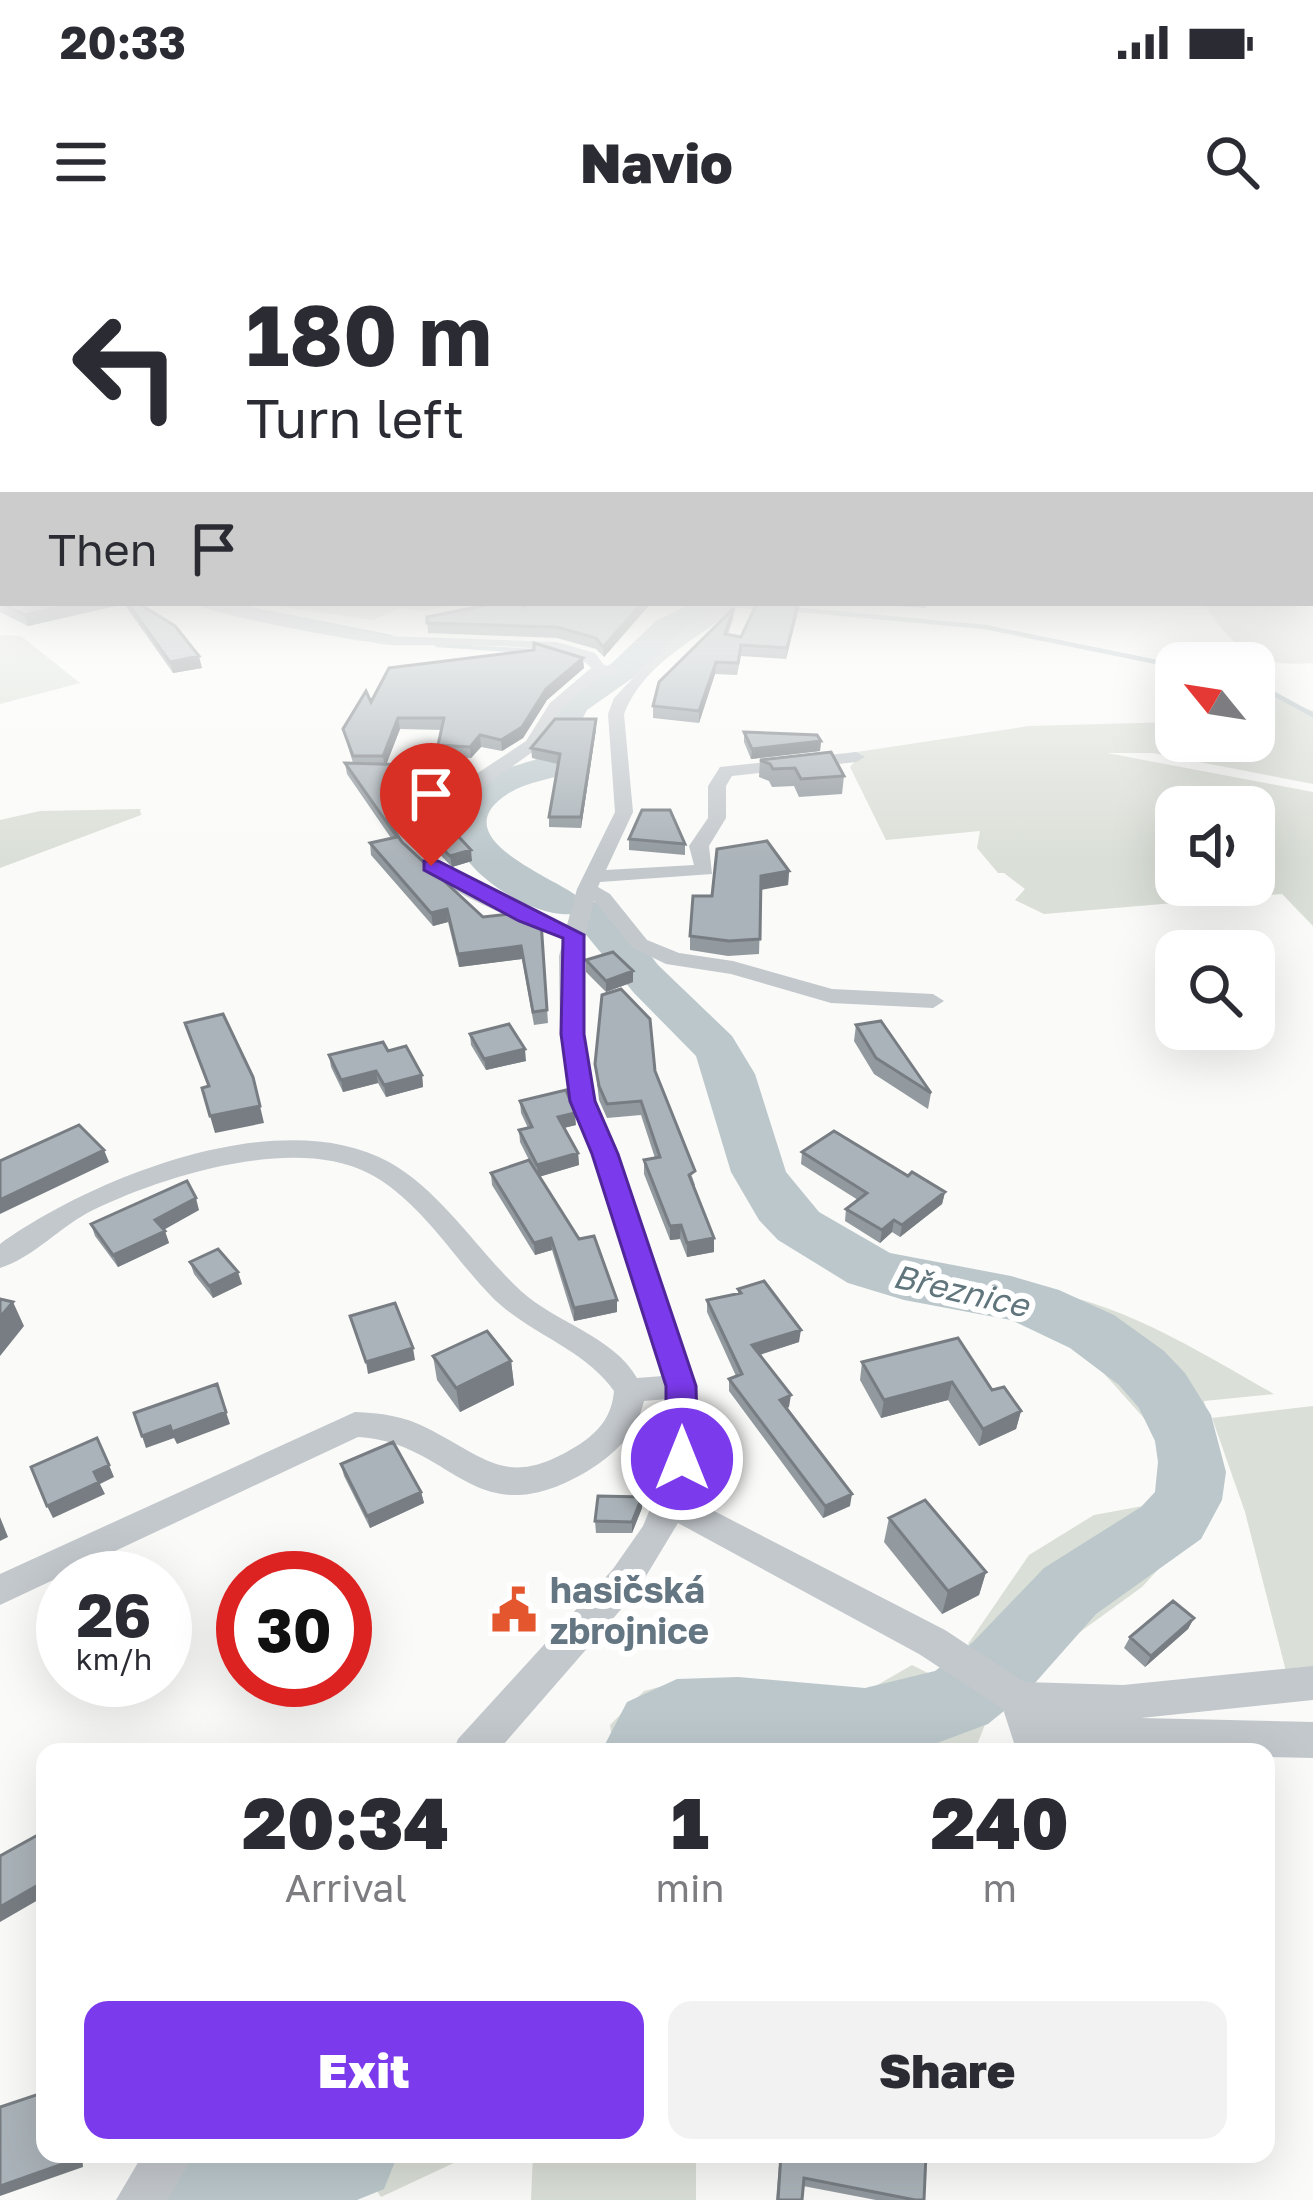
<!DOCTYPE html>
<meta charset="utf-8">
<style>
body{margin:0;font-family:"Golos Text",sans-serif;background:#f2f2f3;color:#2b2b33;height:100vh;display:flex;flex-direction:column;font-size:45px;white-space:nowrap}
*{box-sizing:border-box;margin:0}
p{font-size:39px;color:#7c7c81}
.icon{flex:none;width:66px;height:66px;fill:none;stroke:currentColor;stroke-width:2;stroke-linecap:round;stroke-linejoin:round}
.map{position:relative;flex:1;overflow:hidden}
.details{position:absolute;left:36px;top:1503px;width:1239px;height:420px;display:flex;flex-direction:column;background:#fff;border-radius:24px;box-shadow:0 12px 48px #0002}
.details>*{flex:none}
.banner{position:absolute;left:0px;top:0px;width:1314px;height:366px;box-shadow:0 12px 48px #0002;background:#fff;color:#2b2b33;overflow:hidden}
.needle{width:78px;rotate:300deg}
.buttons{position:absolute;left:1155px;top:402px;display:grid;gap:24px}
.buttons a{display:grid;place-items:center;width:120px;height:120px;border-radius:24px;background:#fff;box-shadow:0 12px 48px #0002;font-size:60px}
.speed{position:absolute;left:36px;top:1311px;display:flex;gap:24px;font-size:60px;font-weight:700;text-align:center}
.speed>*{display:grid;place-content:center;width:156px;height:156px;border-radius:50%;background:#fff;box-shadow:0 12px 48px #0002;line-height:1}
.speed small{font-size:30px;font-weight:400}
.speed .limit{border:18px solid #d22;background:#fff;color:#111}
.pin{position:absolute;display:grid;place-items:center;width:102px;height:102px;color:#fff;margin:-123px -51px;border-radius:50% 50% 50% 0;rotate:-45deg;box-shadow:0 0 12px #0007}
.pin .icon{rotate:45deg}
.me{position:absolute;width:132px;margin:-66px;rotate:0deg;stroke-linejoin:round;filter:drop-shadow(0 0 9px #0008)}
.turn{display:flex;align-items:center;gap:42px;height:252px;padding:0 48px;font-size:54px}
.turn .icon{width:156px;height:156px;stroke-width:2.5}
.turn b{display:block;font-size:84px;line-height:102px}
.then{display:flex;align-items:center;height:114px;padding:0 48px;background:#0003;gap:24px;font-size:45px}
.eta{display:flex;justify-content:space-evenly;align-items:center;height:204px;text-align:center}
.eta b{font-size:72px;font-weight:800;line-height:84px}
.button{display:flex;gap:24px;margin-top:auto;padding:24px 48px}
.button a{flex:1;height:138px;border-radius:24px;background:#7c3aed;color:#fff;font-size:48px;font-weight:800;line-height:138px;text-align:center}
.button a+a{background:#f2f2f3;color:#2b2b33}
.status{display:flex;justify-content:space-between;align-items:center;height:84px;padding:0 60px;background:#fff;direction:ltr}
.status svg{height:33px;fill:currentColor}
header{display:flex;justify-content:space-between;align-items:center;height:156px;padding:0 48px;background:#fff;font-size:54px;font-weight:800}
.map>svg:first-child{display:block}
</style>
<div class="status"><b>20:33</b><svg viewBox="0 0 49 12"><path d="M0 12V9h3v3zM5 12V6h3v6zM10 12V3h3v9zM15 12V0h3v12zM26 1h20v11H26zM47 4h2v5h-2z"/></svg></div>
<header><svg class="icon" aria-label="menu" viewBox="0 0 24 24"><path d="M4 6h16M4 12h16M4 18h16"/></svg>Navio<svg class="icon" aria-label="search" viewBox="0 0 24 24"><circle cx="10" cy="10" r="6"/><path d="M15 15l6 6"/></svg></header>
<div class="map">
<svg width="1313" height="1960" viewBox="0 0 1313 1960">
<rect width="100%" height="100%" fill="#fafaf8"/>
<path fill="#dadfd7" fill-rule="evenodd" d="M 1313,355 L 1313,423 C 1255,428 1234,409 1203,363 L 1311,363 Z
M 257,363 L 461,363 L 423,371 L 400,368 L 373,380 Z
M 0,395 L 21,396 L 80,443 L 0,464 Z
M 1254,448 L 1313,471 L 1313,544 L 1153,513 L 1107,513 L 1313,552 L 1313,686 L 1282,654 L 1044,674 L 1015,660 L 1025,649 L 1004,633 L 998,633 L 977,608 L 980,591 L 886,600 L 850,527 L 855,521 L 850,513 L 1029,486 L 1176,482 L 1176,501 L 1254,501 ZM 1176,567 L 1254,567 L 1254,645 L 1176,645 Z
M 140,569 L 141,575 L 0,628 L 0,580 L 40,571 Z
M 1026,1049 C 1114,1057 1198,1111 1274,1154 L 1204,1161 L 1216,1224 L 1208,1275 L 1142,1347 L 1018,1437 L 968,1404 L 1029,1315 L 1094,1275 L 1165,1262 L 1160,1196 L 1081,1108 L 1015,1074 Z
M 1313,1166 L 1313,1432 L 1287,1435 L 1245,1272 L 1212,1178 Z
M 912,1425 L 978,1458 L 989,1475 L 974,1512 L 614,1512 L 610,1485 L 644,1451 L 682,1441 L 832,1471 Z
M 353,1914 L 473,1914 L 381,1957 Z
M 533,1914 L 696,1914 L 696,1960 L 531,1960 Z"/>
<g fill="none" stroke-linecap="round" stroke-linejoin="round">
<path stroke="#bbc7cb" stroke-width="4.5" d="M 220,363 L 391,397
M 715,363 L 762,368
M 791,369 L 985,387 L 1176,426
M 437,405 L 546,412
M 615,425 L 623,430
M 1254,443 L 1313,475"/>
<path fill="#bbc7cb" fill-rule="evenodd" d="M 693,363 L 731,363 L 678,393 L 634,437 L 587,470 L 577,489 L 578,522 L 573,530 C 553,540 528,541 509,553 C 435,599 566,641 583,661 L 604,663 L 616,671 L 658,725 L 732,796 L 755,834 L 786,932 L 819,972 L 890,1013 L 1011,1036 L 1059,1050 L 1114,1075 L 1164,1111 L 1185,1133 L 1211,1175 L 1226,1232 L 1222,1260 L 1201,1299 L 1096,1374 L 1027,1452 L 988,1484 L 913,1512 L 601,1512 L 627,1462 L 677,1439 L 738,1437 L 865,1448 L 935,1431 L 973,1402 L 1044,1328 L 1141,1267 L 1155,1252 L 1158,1222 L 1155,1201 L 1139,1168 L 1119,1145 L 1070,1108 L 1011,1080 L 904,1060 L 848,1043 L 778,1000 L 759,980 L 731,932 L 696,816 L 634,753 L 569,674 C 527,678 432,616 455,566 C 471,532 511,529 542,517 L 541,489 L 561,457 L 612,423 L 656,381 Z
M 173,1914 L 398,1914 L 384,1949 L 357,1960 L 168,1960 L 161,1943 Z"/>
<path fill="#c3c8cc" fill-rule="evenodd" d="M 1311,347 L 1313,353 L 1311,353 Z
M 193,363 L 221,363 L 387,396 L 557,402 L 595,413 L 604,425 L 619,428 L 619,434 L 602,434 L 562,469 L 538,508 L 450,571 L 412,592 C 440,642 517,664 567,685 L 577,649 L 615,572 L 608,474 L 614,458 L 675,394 L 725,363 L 742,363 C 702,397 644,421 624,474 L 633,572 L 606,630 L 694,625 L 689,606 L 708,578 L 708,546 L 720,527 L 856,512 L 865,517 L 856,522 L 732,536 L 726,546 L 726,578 L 709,606 L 712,634 L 600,642 L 598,647 L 610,654 L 647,700 L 679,713 L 733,721 L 832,749 L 933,754 L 944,761 L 933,768 L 831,763 L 731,734 L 666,724 L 633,708 L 594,661 L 581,716 L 584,794 L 595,861 L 618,913 L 696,1146 L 701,1192 L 687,1257 L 945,1390 L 1024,1442 L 1123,1445 L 1313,1426 L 1313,1460 L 1141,1478 L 1313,1482 L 1313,1518 L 1266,1517 L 1266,1512 L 1028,1511 L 1015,1506 L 1003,1469 L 919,1414 L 678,1283 L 637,1351 L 497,1512 L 453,1512 L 458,1499 L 613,1329 L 643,1286 L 661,1242 L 669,1192 L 667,1159 L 644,1161 C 636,1195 614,1215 586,1232 C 473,1298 454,1202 358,1197 L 0,1365 L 0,1334 L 355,1172 C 381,1173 404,1176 427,1188 C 491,1221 509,1249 580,1204 C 600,1191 612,1175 614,1151 C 585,1109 527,1093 491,1056 C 453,1017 418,958 368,933 C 294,895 163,936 93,970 C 62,985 33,1018 0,1028 L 0,1004 C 92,938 280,862 389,922 C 442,952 477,1010 521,1051 C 556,1083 613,1096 637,1138 L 663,1136 L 592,913 L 571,861 L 560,794 L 559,716 L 564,698 C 504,674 425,649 392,590 L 526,501 L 550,463 L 591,428 C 570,398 432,407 392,405 C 360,402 216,376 193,363 Z
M 143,1914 L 194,1914 L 168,1960 L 116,1960 Z"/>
</g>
<path fill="#929a9f" d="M 0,347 L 3,363 L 138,363 L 202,428 L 173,433 L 124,364 L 28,386 L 0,372 Z
M 528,363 L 651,363 L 604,417 L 596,409 L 557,398 L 428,393 L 427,377 L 525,367 Z
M 757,363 L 805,363 L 799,367 L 786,419 L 741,416 L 737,435 L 715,434 L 699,483 L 653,478 L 653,466 L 734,368 L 733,379 L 728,394 L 741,397 Z
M 895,363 L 928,363 L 926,368 L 895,366 Z
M 584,428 L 547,460 L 523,498 L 502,511 L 481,507 L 471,518 L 439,517 L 438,505 L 442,490 L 400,489 L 386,524 L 446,526 L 447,538 L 442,551 L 390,586 L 402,602 L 483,677 L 541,681 L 548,783 L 534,785 L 522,719 L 459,727 L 448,682 L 433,686 L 371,615 L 370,603 L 391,598 L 347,534 L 345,523 L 353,523 L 343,489 L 371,462 Z
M 596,489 L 581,588 L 549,587 L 549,577 L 558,524 L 532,518 L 531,508 Z
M 744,492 L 821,501 L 820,511 L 751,519 L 744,502 Z
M 760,520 L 844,536 L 842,554 L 799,557 L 794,546 L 772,547 L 769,541 L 759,537 Z
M 432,575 L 433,580 L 472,621 L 452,627 L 419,593 L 417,583 Z
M 629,599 L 685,604 L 685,615 L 629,610 Z
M 789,631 L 788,645 L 761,649 L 759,714 L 728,716 L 690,710 L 690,696 L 712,656 Z
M 586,720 L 633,731 L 633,742 L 606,752 L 586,732 Z
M 856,785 L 931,853 L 928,869 L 874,834 L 854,801 Z
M 470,794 L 526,821 L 486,830 L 471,805 Z
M 388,811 L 422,835 L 423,847 L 386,857 L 378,843 L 343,852 L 331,827 L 329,815 Z
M 595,824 L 655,831 L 695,945 L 694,946 L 714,998 L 714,1012 L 687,1017 L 680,999 L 670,1000 L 644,934 L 644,920 L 655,918 L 641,875 L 607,878 L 599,860 Z
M 520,861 L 576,885 L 564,888 L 578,913 L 579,925 L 539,937 L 617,1072 L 574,1081 L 552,1010 L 535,1015 L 492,945 L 491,933 L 531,924 L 520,902 L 519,890 L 528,888 L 521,873 Z
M 802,912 L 908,936 L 945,952 L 942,964 L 900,997 L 892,992 L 880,1003 L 845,981 L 846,969 L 858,960 L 801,924 Z
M 199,970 L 164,989 L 169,1003 L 118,1027 L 95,996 L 91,984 Z
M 190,1022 L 242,1044 L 213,1058 L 194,1034 Z
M 738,1049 L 799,1102 L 760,1115 L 789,1167 L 786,1168 L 850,1266 L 823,1278 L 729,1151 L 729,1139 L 736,1136 L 707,1072 L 707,1060 L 738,1053 Z
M 433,1116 L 511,1121 L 514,1145 L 460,1172 L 437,1140 Z
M 862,1122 L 992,1150 L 1021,1171 L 1016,1189 L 979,1206 L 948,1160 L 881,1178 L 860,1140 Z
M 341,1224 L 421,1252 L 424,1263 L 370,1288 L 344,1236 Z
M 642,1268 L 632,1293 L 596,1293 L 595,1281 Z
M 889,1278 L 986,1332 L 979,1355 L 942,1374 L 884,1302 Z
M 1194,1378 L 1188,1389 L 1145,1427 L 1124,1408 L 1130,1397 Z
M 780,1914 L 926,1914 L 924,1960 L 876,1960 L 803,1946 L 802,1960 L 776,1960 Z"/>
<path fill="#777d82" d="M 78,363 L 124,364 L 28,386 L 25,375 Z
M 642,363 L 651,363 L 604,417 L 603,407 Z
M 798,363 L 805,363 L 799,367 L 786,419 L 787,408 Z
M 199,416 L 202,428 L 173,433 L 170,422 Z
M 583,418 L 584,428 L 547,460 L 523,498 L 502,511 L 501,500 L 546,449 Z
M 716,422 L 715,434 L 699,483 L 699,471 Z
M 398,478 L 400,489 L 385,528 L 383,516 Z
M 596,479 L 596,489 L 581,588 L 581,577 Z
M 480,495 L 481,507 L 471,518 L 470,507 Z
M 821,501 L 820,511 L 751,519 L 752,509 Z
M 446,526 L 447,538 L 442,551 L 389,586 L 387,583 L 388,574 Z
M 471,610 L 472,621 L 452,627 L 450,616 Z
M 789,631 L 788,645 L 761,650 L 761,636 Z
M 447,669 L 448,682 L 433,686 L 431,673 Z
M 521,706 L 522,719 L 459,727 L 458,714 Z
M 633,731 L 633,742 L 606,752 L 606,741 Z
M 525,809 L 526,821 L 486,830 L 484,819 Z
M 376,831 L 378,843 L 343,852 L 341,840 Z
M 422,835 L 423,847 L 386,857 L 384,845 Z
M 260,866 L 264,883 L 215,893 L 210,876 Z
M 575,873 L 576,885 L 559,889 L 558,877 Z
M 104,910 L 109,922 L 0,974 L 0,960 Z
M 578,913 L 579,925 L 538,937 L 537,925 Z
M 945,952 L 942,964 L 900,997 L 902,985 Z
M 196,958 L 199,970 L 160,992 L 155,980 Z
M 894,980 L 892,992 L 880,1003 L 882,990 Z
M 681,985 L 680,999 L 670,1000 L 670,986 Z
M 165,991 L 169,1003 L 118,1027 L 113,1015 Z
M 551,998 L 552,1010 L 535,1015 L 534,1003 Z
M 714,998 L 714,1012 L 687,1017 L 687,1003 Z
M 238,1032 L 242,1044 L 213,1058 L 209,1046 Z
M 617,1060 L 617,1072 L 574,1081 L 574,1068 Z
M 13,1062 L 24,1086 L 0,1116 L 0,1077 Z
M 801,1090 L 799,1102 L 752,1117 L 752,1105 Z
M 413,1108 L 415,1120 L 368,1134 L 366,1122 Z
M 511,1121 L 514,1145 L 460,1172 L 456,1148 Z
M 952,1142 L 948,1160 L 881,1178 L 884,1160 Z
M 791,1155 L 789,1167 L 779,1172 L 780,1160 Z
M 1021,1171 L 1016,1189 L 979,1206 L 983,1189 Z
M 226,1172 L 230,1184 L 177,1204 L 174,1198 L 146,1208 L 142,1196 L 170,1186 Z
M 109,1225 L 114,1237 L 100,1244 L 105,1254 L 53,1278 L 47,1266 L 94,1232 Z
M 421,1252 L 424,1263 L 370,1288 L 367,1276 Z
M 852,1254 L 850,1266 L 823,1278 L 825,1266 Z
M 642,1257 L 642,1268 L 632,1293 L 632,1282 Z
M 0,1277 L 8,1297 L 0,1301 Z
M 986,1332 L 979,1355 L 942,1374 L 948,1351 Z
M 1194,1378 L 1188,1389 L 1145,1427 L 1151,1416 Z
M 45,1641 L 45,1656 L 0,1682 L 0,1667 Z
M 74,1914 L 82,1914 L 83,1927 L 0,1956 L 0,1946 Z"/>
<path fill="#aab3b9" stroke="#777d82" stroke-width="3" d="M 0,347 L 3,347 L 3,363 L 78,363 L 25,375 L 0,363 Z
M 128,363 L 138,363 L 175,386 L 199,416 L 170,422 Z
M 497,363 L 520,363 L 525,367 L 528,363 L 642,363 L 603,407 L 596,398 L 557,387 L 427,383 L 427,377 Z
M 757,363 L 798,363 L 787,408 L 741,405 L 738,423 L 716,422 L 699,471 L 653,466 L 659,442 L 734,368 L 725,394 L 741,397 Z
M 534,403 L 583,418 L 546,449 L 522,487 L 501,500 L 480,495 L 470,507 L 438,505 L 444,478 L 398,478 L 383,516 L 353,516 L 343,489 L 366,451 L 371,462 L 389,428 L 534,410 Z
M 555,479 L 596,479 L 581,577 L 549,577 L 560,514 L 531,508 Z
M 744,492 L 817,495 L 821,501 L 752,509 Z
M 831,512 L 844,536 L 801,539 L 795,528 L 773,529 L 770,524 L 760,520 Z
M 345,523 L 446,526 L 441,539 L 388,574 L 387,580 L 402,602 L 483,677 L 520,673 L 541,681 L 547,770 L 533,772 L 521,706 L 458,714 L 447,669 L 431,673 L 370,603 L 397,597 Z
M 642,570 L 670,570 L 685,604 L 629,599 Z
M 432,575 L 432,579 L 447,584 L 471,610 L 450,616 L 417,583 Z
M 767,601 L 789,631 L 761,636 L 760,699 L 729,701 L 690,696 L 693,656 L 712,656 L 717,609 Z
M 613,712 L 633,731 L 606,741 L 586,720 Z
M 621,749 L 650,779 L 655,831 L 695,931 L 689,935 L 714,998 L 687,1003 L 681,985 L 670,986 L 644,920 L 660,917 L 641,861 L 607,864 L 599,846 L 595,824 L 602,755 Z
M 223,774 L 253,837 L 260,866 L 210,876 L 202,848 L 209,846 L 185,783 Z
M 881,781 L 931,853 L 876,818 L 856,785 Z
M 509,784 L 525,809 L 484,819 L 470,794 Z
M 383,802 L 388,811 L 406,806 L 422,835 L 384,845 L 376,831 L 341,840 L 329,815 Z
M 566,850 L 575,873 L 558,877 L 578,913 L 537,925 L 519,890 L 532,887 L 520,861 Z
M 79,885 L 104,910 L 0,960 L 0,921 Z
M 834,891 L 908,936 L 912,932 L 945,952 L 902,985 L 894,980 L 882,990 L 846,969 L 867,953 L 802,912 Z
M 529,920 L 579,999 L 594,996 L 617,1060 L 574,1068 L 551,998 L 534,1003 L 491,933 Z
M 187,941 L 196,958 L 155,980 L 165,991 L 113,1015 L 91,984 Z
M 218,1009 L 238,1032 L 209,1046 L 190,1022 Z
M 764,1041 L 801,1090 L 752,1105 L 791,1155 L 780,1160 L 852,1254 L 825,1266 L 729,1139 L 742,1134 L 707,1060 L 741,1053 L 738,1049 Z
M 0,1059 L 13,1062 L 0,1077 Z
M 395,1063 L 413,1108 L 366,1122 L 350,1076 Z
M 487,1091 L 511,1121 L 456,1148 L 433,1116 Z
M 958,1098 L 992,1150 L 1004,1147 L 1021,1171 L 983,1189 L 952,1142 L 884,1160 L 862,1122 Z
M 217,1144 L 226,1172 L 172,1192 L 170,1186 L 142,1196 L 134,1173 Z
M 97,1198 L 109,1225 L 94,1232 L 99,1242 L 47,1266 L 31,1227 Z
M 393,1202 L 421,1252 L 367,1276 L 341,1224 Z
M 598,1256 L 642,1257 L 632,1282 L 595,1281 Z
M 925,1260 L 986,1332 L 948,1351 L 889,1278 Z
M 1173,1361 L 1194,1378 L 1151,1416 L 1130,1397 Z
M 45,1591 L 45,1641 L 0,1667 L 0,1616 Z
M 45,1852 L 45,1914 L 74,1914 L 74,1920 L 0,1946 L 0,1867 Z
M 781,1914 L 926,1914 L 924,1960 L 915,1960 L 804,1938 L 802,1960 L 778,1960 Z"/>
<linearGradient id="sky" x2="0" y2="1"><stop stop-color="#96bcdc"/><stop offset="0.56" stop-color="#fdfdfc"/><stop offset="1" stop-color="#fdfdfc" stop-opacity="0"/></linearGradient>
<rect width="1313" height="621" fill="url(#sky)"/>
<path fill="#7c3aed" stroke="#51269a" stroke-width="3" d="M 424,621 L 438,621 L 584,695 L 584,794 L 595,861 L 618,914 L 696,1146 L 698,1219 L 694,1228 L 682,1232 L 671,1228 L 666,1219 L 666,1146 L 592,914 L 570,861 L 561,794 L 563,698 L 519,681 L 424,630 Z"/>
<defs>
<g id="civic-bare" transform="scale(3.6)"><path d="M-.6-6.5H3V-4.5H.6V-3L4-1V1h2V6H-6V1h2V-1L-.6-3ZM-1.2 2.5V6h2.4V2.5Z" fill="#e4572e" stroke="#fff" stroke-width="2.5" paint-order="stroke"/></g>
</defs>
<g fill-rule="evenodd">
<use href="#civic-bare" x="514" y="1370"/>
</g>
<g text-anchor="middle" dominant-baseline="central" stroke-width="12" stroke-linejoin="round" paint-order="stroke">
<g font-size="33" font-style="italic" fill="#60757c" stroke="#fff">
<text transform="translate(961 1050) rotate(13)">Březnice</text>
</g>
<g font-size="36" font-weight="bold" fill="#657683" stroke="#fff" text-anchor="start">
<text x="550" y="1349">hasičská<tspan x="550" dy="41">zbrojnice</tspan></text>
</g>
</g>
</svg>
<div class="buttons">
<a><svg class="needle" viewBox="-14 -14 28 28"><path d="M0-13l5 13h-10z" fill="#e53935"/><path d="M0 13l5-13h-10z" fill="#7c7c81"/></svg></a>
<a><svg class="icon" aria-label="sound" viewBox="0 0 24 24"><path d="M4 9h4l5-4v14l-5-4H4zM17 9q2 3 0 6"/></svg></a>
<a><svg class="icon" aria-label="search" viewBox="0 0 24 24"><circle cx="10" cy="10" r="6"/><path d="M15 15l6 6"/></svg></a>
</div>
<div class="speed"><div>26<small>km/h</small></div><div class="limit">30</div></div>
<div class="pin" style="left:431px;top:626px;background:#d93025"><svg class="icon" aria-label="arrive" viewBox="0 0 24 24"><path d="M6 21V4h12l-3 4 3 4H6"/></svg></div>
<svg class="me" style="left:682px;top:1219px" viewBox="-20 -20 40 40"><circle r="17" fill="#7c3aed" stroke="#fff" stroke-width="3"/><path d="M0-11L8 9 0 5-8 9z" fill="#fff"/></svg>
<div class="banner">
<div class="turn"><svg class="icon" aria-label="left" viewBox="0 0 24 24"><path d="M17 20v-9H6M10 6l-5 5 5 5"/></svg><div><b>180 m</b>Turn left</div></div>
<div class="then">Then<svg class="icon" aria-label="arrive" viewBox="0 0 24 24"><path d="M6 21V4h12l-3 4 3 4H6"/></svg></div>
</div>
<section class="details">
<div class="eta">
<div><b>20:34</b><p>Arrival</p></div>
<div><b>1</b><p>min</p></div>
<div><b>240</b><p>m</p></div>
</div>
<div class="button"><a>Exit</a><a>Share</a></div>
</section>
</div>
